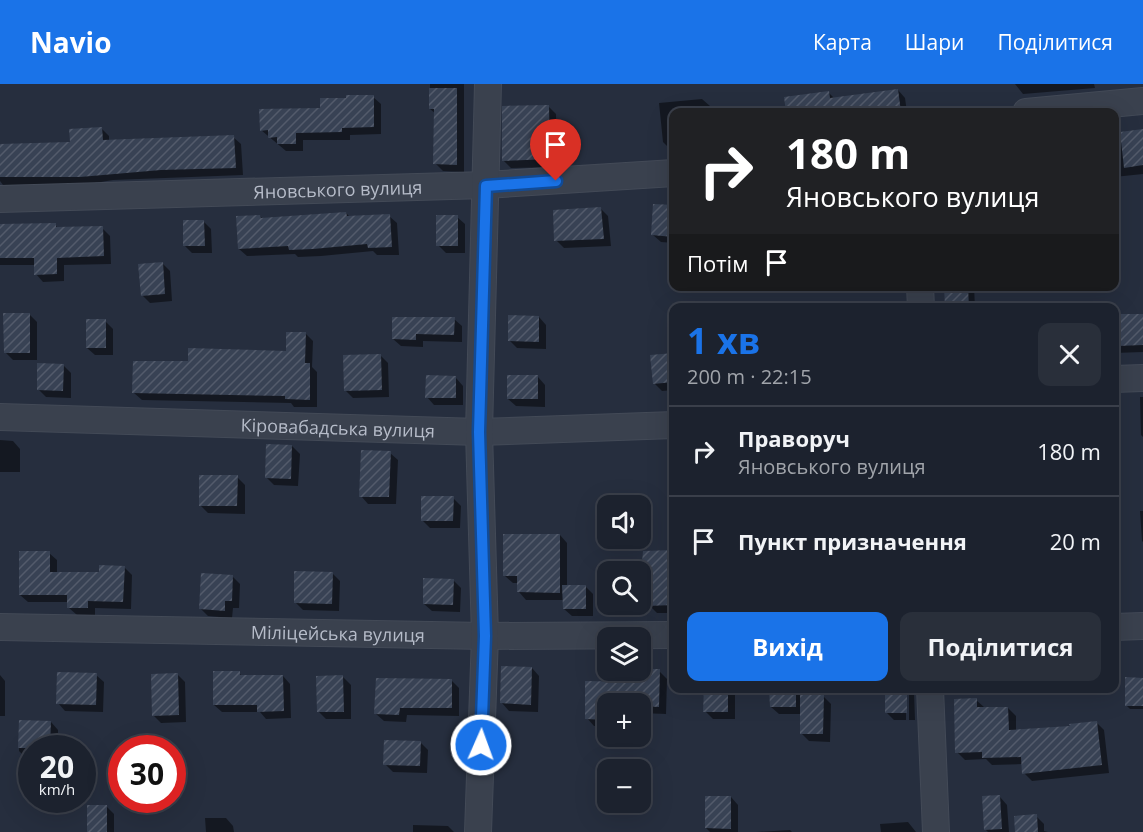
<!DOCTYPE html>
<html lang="uk">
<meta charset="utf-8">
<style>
body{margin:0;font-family:"Open Sans",sans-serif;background:#292f3a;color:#f1f3f6;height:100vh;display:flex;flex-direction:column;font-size:22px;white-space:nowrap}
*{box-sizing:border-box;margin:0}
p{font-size:20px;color:#a0a4aa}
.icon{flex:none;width:33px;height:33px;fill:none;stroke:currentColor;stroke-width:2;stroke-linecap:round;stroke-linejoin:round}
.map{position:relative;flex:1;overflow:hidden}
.panel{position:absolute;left:669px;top:219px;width:450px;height:390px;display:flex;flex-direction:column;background:#1c222e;border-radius:12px;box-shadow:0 6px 24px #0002,0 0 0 2px #3a3f4a}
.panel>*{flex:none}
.guide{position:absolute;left:669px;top:24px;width:450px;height:183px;border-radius:12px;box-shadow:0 6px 24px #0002,0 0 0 2px #3a3f4a;background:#202124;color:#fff;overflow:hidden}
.controls{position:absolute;left:597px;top:411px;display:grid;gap:12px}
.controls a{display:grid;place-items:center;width:54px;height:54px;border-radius:12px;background:#1c222e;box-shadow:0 6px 24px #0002,0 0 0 2px #3a3f4a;font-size:30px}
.speed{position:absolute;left:18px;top:651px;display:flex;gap:12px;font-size:30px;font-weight:700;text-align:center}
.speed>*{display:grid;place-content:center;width:78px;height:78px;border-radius:50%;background:#1c222e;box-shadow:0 6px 24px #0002,0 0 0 2px #3a3f4a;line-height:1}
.speed small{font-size:15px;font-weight:400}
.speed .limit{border:9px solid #d22;background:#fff;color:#111}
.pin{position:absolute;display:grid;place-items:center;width:51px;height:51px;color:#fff;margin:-62px -26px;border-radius:50% 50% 50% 0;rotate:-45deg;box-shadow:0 0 6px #0007}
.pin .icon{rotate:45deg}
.me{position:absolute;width:66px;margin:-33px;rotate:2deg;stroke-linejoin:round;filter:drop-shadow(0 0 4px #0008)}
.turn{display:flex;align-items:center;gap:21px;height:126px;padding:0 18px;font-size:27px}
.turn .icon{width:78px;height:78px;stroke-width:2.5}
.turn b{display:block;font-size:42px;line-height:51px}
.then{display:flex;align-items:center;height:57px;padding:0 18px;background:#0003;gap:12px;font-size:22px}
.round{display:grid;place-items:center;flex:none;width:63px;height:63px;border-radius:12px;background:#292f3a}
.summary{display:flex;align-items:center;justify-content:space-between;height:102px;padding:0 18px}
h1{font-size:36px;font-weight:700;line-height:45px;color:#1a73e8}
.cta{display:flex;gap:12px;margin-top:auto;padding:12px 18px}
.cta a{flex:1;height:69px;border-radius:12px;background:#1a73e8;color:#fff;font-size:24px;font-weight:700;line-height:69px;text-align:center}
.cta a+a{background:#292f3a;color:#f1f3f6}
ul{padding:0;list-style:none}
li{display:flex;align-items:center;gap:18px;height:90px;padding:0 18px;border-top:2px solid #3a3f4a}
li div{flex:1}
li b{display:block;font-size:22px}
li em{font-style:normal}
header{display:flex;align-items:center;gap:36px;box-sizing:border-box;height:84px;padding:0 30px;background:#1a73e8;color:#fff}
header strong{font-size:28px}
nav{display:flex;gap:33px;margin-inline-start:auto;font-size:21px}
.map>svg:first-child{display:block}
</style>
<header>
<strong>Navio</strong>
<nav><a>Карта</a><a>Шари</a><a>Поділитися</a></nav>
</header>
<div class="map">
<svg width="1143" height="748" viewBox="0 0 1143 748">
<defs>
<pattern id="building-hatch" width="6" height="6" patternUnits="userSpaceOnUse" patternTransform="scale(1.5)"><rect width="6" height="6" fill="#384254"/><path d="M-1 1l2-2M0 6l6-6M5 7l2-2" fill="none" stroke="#535b6b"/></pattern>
</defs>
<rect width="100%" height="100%" fill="#262e3e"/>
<path fill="#0007" d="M 430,0 L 464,0 L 464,88 L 443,87 L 435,79 L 436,30 L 430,25 Z
M 1015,0 L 1094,0 L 1095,4 L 1023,10 Z
M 898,6 L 905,14 L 907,28 L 787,28 L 785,15 L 828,8 L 835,15 Z
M 373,13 L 381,20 L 381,50 L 350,51 L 350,56 L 303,56 L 303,67 L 286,67 L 261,46 L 322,25 Z
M 702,15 L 710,22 L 710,28 L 674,28 L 674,65 L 671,66 L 663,58 L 659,19 Z
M 548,22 L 556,30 L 557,83 L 511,84 L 503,76 Z
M 101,44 L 109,52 L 109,57 L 233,53 L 241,60 L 243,91 L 113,96 L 89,100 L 3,101 L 0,97 L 0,61 L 72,60 Z
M 1143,47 L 1143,90 L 1114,93 L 1114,50 Z
M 674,123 L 674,159 L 661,158 L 653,151 Z
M 601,125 L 608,132 L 611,162 L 564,164 L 556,156 Z
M 346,129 L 350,133 L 389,132 L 397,139 L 399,171 L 377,171 L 373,167 L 321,172 L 298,173 L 295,170 L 247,172 L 239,165 L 260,132 L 263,135 Z
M 457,133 L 465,140 L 465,169 L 446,169 L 438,161 Z
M 203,137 L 211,145 L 212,169 L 192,169 L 185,162 Z
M 0,141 L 55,141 L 59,145 L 102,144 L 110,152 L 111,180 L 64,181 L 64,197 L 43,198 L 36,190 L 35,181 L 0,181 Z
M 162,179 L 170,187 L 172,217 L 150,219 L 142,211 Z
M 946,202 L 974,202 L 975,224 L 946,224 Z
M 29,230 L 37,238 L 37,276 L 13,276 L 5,268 Z
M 1143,231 L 1143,268 L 1114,269 L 1114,235 Z
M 539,233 L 546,241 L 546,265 L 517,264 L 509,256 Z
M 454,235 L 462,242 L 462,258 L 423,257 L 423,263 L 401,262 L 393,255 Z
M 105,237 L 113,245 L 113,271 L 95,271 L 87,264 Z
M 305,249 L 313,257 L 312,283 L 317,288 L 317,323 L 294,323 L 291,319 L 142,316 L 134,309 L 189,279 L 288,269 Z
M 674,270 L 674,306 L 662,307 L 654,299 Z
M 380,271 L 388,279 L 389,313 L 353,314 L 345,306 Z
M 63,281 L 71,289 L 71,314 L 46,313 L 38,305 Z
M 538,293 L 545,301 L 545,323 L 516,322 L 508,315 Z
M 456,294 L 463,302 L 463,321 L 434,321 L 427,313 Z
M 1140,313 L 1143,313 L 1143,353 L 1141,351 Z
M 0,356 L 13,357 L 20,365 L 20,388 L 0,388 Z
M 292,362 L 300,370 L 298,402 L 274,401 L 266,393 Z
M 390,369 L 398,376 L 396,420 L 368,420 L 361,412 Z
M 237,393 L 245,401 L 245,430 L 208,429 L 201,422 Z
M 453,414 L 461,422 L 460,444 L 430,444 L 422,436 Z
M 1140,427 L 1143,427 L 1143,458 L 1142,457 Z
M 560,451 L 567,459 L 567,503 L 585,502 L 593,510 L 593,532 L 572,532 L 564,525 L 564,516 L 526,516 L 519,508 L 519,499 L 513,499 L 505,492 Z
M 674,468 L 674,529 L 657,529 L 649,521 L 648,509 L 640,502 L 639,478 Z
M 49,469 L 57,476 L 57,489 L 101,489 L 124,483 L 132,491 L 131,525 L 95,524 L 95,531 L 77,531 L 69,524 L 69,518 L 28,518 L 20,511 Z
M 332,489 L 340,497 L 339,527 L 303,526 L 295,518 Z
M 232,492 L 240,500 L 239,524 L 233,524 L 232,534 L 208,532 L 201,525 Z
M 453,496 L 461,504 L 460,528 L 432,527 L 424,520 Z
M 532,584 L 539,592 L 538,628 L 509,627 L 502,619 Z
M 659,587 L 667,595 L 666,630 L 640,629 L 640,620 L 608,620 L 608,642 L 594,642 L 587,634 L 587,599 L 637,599 Z
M 239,589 L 243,593 L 283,592 L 290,600 L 291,634 L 266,635 L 260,628 L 222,628 L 214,621 Z
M 177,590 L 185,598 L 186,638 L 161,639 L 153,631 Z
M 0,591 L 5,597 L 5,632 L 0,632 Z
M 96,591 L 104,598 L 103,628 L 65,627 L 58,619 Z
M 343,593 L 351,601 L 351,635 L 326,635 L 319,628 Z
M 1143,595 L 1143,625 L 1130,625 L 1126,621 Z
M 451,596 L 459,604 L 459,632 L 407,631 L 406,638 L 384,637 L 376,630 Z
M 705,604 L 735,604 L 735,635 L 713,635 L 705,627 Z
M 771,604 L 803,604 L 803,612 L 823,612 L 831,620 L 830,658 L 809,657 L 801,649 L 802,630 L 779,630 L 771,623 Z
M 886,604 L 911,604 L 914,608 L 915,636 L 909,636 L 909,606 L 906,606 L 906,636 L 894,636 L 887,629 Z
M 976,616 L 984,623 L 1008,624 L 1016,632 L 1016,647 L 1071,644 L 1096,638 L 1104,646 L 1109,689 L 1032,697 L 1024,689 L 1023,680 L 992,681 L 986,675 L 965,676 L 957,668 Z
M 20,638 L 51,638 L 58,646 L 58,664 L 32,664 L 32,675 L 27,675 L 19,667 Z
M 420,658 L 428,666 L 427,689 L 393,688 L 385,680 Z
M 731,713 L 738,721 L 738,748 L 710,748 L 706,744 Z
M 1000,713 L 1007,721 L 1009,748 L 988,748 L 985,745 Z
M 106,722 L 114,730 L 114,748 L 88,748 Z
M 1036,732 L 1044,740 L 1044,747 L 1048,748 L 1016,748 Z
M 205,734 L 226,734 L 233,742 L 234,748 L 206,748 Z
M 908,738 L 916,748 L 881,748 L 880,740 Z
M 413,741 L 448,742 L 454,748 L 413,748 Z
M 790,746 L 792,748 L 756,748 Z"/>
<path fill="url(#building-hatch)" d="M 429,4 L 457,4 L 457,81 L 433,80 L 434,25 L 429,25 Z
M 898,5 L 901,28 L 786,28 L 784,13 L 829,7 L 830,14 Z
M 346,11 L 374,11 L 374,43 L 342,44 L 342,48 L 296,49 L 296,60 L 277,60 L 277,53 L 268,54 L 268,46 L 260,47 L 259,25 L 320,24 L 320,14 L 346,14 Z
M 549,21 L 550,75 L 502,77 L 502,22 Z
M 102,43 L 103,56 L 234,51 L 236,84 L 161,86 L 80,93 L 0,93 L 0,60 L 70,58 L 69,45 Z
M 1143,45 L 1143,81 L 1124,84 L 1120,48 Z
M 653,120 L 674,121 L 674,153 L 651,151 Z
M 601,123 L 604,155 L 554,157 L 553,126 Z
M 346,128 L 347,132 L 390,130 L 392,163 L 368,164 L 367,160 L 313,165 L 289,166 L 288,162 L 238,165 L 236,132 L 260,131 L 261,134 Z
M 436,131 L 458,131 L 458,162 L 436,162 Z
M 183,136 L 204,136 L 205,162 L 183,162 Z
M 56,139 L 56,143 L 103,142 L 104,172 L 57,174 L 57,190 L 34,191 L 34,174 L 0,174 L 0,140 Z
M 163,178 L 165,210 L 141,212 L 138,180 Z
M 944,202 L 968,202 L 969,224 L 945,224 Z
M 3,229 L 30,229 L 30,269 L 4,269 Z
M 1117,230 L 1143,230 L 1143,261 L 1118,262 Z
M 508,231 L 539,232 L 539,258 L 508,257 Z
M 392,233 L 455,233 L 454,251 L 416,250 L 416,256 L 392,255 Z
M 86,235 L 106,235 L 106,264 L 86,264 Z
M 286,248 L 306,248 L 305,279 L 310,279 L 310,316 L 285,315 L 285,312 L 132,309 L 133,277 L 188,277 L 188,264 L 286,267 Z
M 674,269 L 674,298 L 653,300 L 650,271 Z
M 381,270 L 382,306 L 344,307 L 343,271 Z
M 37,279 L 64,280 L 63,307 L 37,306 Z
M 426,291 L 456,292 L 456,314 L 425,314 Z
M 507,291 L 538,291 L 538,315 L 507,315 Z
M 266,360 L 292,361 L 291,395 L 265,394 Z
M 361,366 L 391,367 L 389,413 L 359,413 Z
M 199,391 L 238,391 L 237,422 L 199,422 Z
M 421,412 L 454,412 L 453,437 L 421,437 Z
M 503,450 L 560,450 L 560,509 L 517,508 L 517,492 L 503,492 Z
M 674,466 L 674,521 L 647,522 L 647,501 L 640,502 L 643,467 Z
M 19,467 L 50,467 L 50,488 L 99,488 L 99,481 L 125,482 L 123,518 L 88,517 L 88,524 L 67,524 L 67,511 L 19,511 Z
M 294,487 L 333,488 L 332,520 L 294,519 Z
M 201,489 L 233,491 L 232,517 L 225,517 L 225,527 L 199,525 Z
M 423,494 L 454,495 L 453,521 L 423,520 Z
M 562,501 L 586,501 L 586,525 L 563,525 Z
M 501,582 L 532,583 L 531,621 L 500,619 Z
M 640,585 L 660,585 L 659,623 L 640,622 L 640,620 L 607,620 L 607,636 L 585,635 L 585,597 L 636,598 L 636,586 Z
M 213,587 L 240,587 L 240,591 L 283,591 L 284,627 L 257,628 L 257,621 L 213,621 Z
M 57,588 L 97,589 L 96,621 L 56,620 Z
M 178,589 L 179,631 L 152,632 L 151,590 Z
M 343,591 L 344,628 L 317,628 L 316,592 Z
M 1125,593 L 1143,594 L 1143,622 L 1125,622 Z
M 376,594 L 452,595 L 452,624 L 400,624 L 399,631 L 374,630 Z
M 704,604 L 728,604 L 728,628 L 703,628 Z
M 769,604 L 796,604 L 796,623 L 770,623 Z
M 885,604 L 907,604 L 907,629 L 885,629 Z
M 800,610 L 824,611 L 823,650 L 800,650 Z
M 977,614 L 977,623 L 1008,623 L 1009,646 L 1070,642 L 1069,640 L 1097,637 L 1102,681 L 1022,690 L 1021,673 L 982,674 L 982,668 L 955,669 L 954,615 Z
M 19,636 L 51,637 L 50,664 L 18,664 Z
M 384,656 L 421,657 L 420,682 L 383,681 Z
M 1000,711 L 1002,745 L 984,746 L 982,712 Z
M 705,712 L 731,712 L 731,745 L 705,744 Z
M 87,721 L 107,721 L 107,748 L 87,748 Z
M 1037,730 L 1038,748 L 1015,748 L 1014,732 Z"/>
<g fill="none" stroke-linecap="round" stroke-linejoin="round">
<g stroke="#434a57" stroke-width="28">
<g id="minor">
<path d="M 1026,28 L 1143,17"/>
<path id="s1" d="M 0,115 L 486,101 L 674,89"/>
<path d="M 920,202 L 921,224"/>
<path d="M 1114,295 L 1143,294"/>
<path id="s2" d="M 0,333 L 479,348 L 674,341"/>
<path id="s3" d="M 0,543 L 485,552 L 674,551"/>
<path d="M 1114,543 L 1143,542"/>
<path d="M 930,604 L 936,748"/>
<path d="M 478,748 L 485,552 L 479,348 L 488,0"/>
</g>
</g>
<use href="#minor" stroke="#3a414e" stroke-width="26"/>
</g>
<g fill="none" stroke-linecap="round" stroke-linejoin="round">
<g stroke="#114b97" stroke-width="15">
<path id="route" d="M 481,661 L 485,552 L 479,348 L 486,102 L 556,97"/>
</g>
<use href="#route" stroke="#1a73e8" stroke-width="10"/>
</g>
<g text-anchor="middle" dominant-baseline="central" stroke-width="6" stroke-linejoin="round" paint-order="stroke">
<g font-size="18" fill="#b6bcc9" stroke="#1f2633">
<text stroke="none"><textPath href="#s1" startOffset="338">Яновського вулиця</textPath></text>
<text stroke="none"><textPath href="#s2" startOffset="338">Кіровабадська вулиця</textPath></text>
<text stroke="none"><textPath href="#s3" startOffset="338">Міліцейська вулиця</textPath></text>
</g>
</g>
</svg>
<div class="controls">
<a><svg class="icon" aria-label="sound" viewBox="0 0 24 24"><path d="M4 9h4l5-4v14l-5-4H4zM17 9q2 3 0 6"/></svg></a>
<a><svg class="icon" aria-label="search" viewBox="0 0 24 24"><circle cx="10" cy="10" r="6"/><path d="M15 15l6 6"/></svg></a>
<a><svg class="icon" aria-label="layers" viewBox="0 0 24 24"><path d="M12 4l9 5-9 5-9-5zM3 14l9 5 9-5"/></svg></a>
<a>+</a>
<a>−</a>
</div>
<div class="speed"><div>20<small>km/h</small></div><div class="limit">30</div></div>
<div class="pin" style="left:556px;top:97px;background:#d93025"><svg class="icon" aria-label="arrive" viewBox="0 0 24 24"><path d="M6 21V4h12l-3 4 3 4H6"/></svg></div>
<svg class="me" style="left:481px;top:661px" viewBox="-20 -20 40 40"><circle r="17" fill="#1a73e8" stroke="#fff" stroke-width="3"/><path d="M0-11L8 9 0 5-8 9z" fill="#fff"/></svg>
<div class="guide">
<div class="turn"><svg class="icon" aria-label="right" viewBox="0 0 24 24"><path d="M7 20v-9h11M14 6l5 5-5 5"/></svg><div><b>180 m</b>Яновського вулиця</div></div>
<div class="then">Потім<svg class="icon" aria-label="arrive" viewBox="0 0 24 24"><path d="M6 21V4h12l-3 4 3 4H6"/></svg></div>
</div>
<section class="panel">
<div class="summary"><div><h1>1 хв</h1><p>200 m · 22:15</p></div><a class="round"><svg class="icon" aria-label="close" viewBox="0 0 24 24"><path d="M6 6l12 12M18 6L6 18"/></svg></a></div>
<ul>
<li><svg class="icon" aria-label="right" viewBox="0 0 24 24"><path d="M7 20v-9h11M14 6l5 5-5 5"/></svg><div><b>Праворуч</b><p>Яновського вулиця</p></div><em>180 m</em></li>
<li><svg class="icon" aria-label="arrive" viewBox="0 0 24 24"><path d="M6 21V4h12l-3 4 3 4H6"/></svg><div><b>Пункт призначення</b></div><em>20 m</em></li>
</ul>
<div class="cta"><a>Вихід</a><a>Поділитися</a></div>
</section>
</div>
